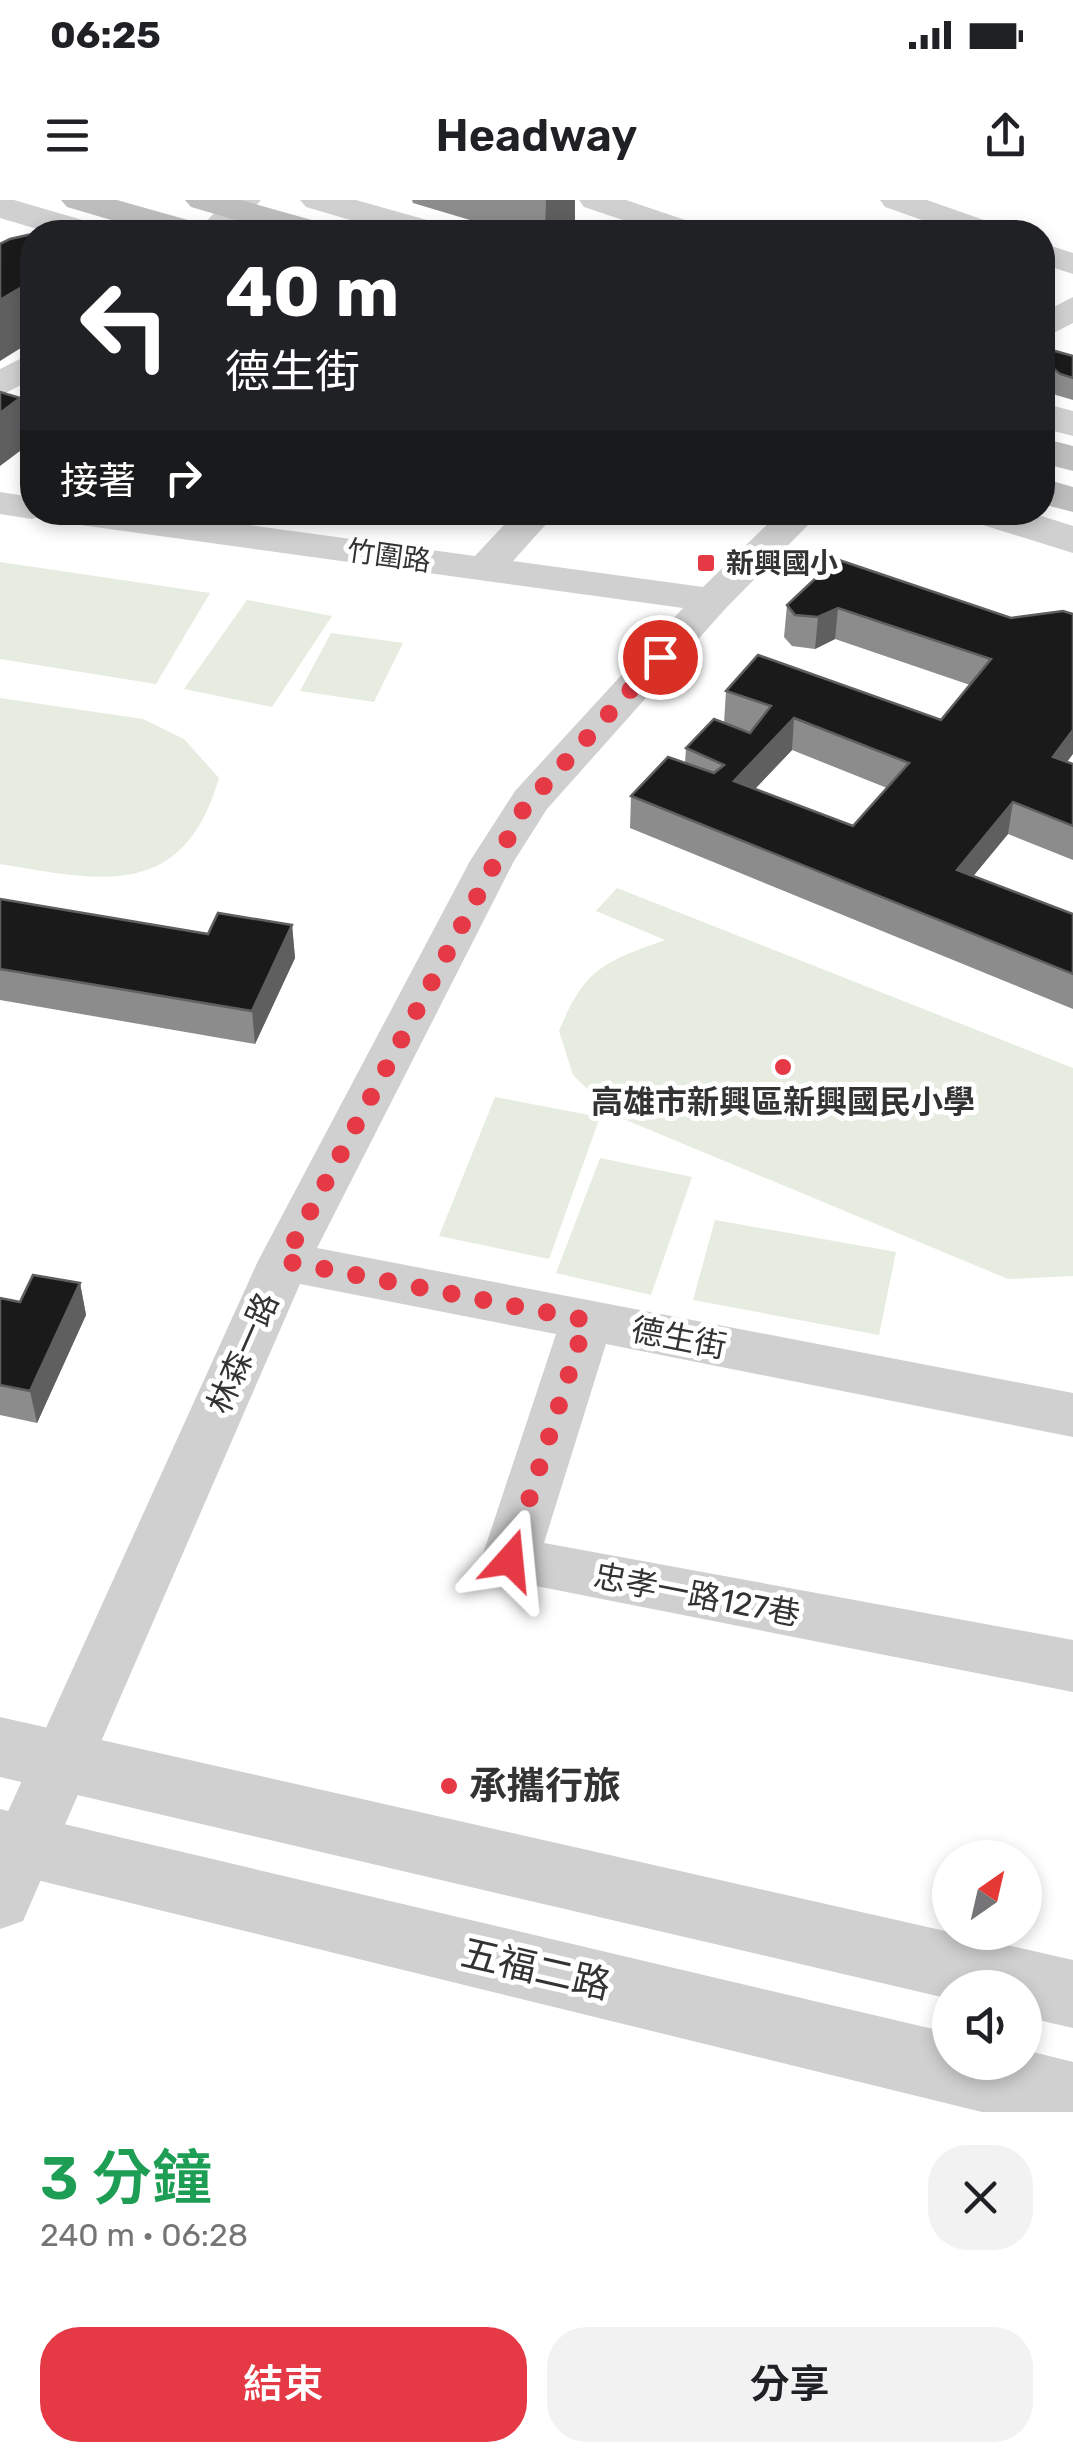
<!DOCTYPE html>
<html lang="zh-TW">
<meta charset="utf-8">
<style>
body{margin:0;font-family:Rubik,"Noto Sans TC",sans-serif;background:#f2f2f2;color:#202124;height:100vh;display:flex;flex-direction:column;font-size:38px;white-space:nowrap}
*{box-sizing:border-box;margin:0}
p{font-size:32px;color:#757577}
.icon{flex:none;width:55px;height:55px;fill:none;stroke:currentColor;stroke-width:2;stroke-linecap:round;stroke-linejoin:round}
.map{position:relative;height:1912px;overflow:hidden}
.sheet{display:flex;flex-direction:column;background:#fff;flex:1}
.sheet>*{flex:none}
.top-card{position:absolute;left:20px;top:20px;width:1035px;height:305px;border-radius:40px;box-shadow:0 5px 15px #0003;background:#202124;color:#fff;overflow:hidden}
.needle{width:65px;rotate:34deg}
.tools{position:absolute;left:932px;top:1640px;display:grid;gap:20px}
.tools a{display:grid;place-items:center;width:110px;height:110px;border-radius:50%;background:#fff;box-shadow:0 5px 15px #0003;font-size:50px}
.pin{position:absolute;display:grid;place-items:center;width:85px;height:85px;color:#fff;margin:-42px;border:5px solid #fff;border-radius:50%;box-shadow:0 2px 10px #0007}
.me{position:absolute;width:110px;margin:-55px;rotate:18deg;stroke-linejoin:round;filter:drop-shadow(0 0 8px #0008)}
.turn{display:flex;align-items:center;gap:35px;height:210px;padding:0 40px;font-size:45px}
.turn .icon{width:130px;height:130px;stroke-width:2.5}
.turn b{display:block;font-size:70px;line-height:85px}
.then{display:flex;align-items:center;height:95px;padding:0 40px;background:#0003;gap:20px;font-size:38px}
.round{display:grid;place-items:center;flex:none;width:105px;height:105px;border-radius:40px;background:#f2f2f2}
.overview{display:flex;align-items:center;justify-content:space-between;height:170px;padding:0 40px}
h1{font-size:60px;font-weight:600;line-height:75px;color:#1e9e55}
.cta{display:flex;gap:20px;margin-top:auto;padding:20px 40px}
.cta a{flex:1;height:115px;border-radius:40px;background:#e63946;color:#fff;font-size:40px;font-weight:600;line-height:115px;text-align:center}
.cta a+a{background:#f2f2f2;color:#202124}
.status{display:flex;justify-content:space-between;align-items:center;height:70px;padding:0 50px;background:#fff;direction:ltr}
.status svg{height:28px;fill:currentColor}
header{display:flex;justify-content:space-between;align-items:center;height:130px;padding:0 40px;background:#fff;font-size:45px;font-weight:600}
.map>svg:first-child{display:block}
</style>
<div class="status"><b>06:25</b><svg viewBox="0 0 49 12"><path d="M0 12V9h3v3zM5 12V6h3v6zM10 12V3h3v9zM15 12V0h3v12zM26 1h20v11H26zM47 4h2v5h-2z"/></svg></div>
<header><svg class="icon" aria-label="menu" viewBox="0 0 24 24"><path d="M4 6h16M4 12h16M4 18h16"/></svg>Headway<svg class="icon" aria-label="share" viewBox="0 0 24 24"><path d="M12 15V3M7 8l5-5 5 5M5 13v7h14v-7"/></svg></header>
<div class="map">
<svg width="1073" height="1912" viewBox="0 0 1073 1912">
<rect width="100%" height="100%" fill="#fff"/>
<path fill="#e6ecdf" d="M 0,362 L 210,393 L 156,484 L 0,459 Z
M 247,400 L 332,416 L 272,507 L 184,489 Z
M 331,433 L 403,443 L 374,502 L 300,491 Z
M 0,498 L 143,519 L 184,539 L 219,578 C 183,701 102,681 0,664 Z
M 617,688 L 1073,868 L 1073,1076 L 1008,1079 L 614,915 L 573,875 L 559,831 C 585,768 604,762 665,740 L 596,711 Z
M 495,897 L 600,917 L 549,1059 L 439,1036 Z
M 600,958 L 692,977 L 651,1095 L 556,1073 Z
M 715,1020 L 896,1052 L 879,1135 L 693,1100 Z"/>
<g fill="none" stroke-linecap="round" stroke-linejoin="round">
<path fill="#d0d0d0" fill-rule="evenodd" d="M 227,0 L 261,0 L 230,32 L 196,32 Z
M 579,0 L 626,0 L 700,25 L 704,32 L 658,32 L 584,7 Z
M 880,0 L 927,0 L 998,25 L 1002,32 L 956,32 L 885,7 Z
M 1042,43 L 1073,53 L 1073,74 L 1042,64 Z
M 1073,97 L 1073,123 L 1042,139 L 1042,113 Z
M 32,153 L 32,179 L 0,196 L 0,169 Z
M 0,292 L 32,297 L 32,312 L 154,312 L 475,356 L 516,312 L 557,312 L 513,361 L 703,387 L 780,312 L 821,312 L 726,408 L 547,609 L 514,661 L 317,1048 L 1073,1193 L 1073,1237 L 606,1144 L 544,1343 L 1073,1440 L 1073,1492 L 490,1377 L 481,1360 L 556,1134 L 300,1084 L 23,1721 L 0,1729 L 0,1629 L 258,1061 L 470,661 L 515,591 L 683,408 L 66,323 L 53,320 L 48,313 L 32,319 L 0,314 Z"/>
<path fill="#d0d0d0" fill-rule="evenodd" d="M 0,0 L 14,0 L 96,24 L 101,32 L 47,32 L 0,18 Z
M 300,0 L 356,0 L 441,24 L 446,32 L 391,32 L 306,7 Z
M 1042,203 L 1073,211 L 1073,236 L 1042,228 Z
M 964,312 L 1029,312 L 1073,326 L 1073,353 L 970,321 Z
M 0,1517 L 1073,1760 L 1073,1828 L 1025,1817 L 1025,1788 L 950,1788 L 950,1799 L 0,1577 Z
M 0,1609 L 950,1833 L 950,1862 L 1025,1862 L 1025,1850 L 1073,1862 L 1073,1912 L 982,1912 L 0,1671 Z"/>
<path fill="#bdbdbd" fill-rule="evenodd" d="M 61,0 L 117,0 L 202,24 L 207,32 L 152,32 L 67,7 Z
M 185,0 L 241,0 L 326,24 L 331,32 L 276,32 L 191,7 Z
M 1042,238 L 1073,246 L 1073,271 L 1042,263 Z
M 1042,278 L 1073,287 L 1073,312 L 1042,304 Z"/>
</g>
<path fill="#8c8c8c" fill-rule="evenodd" d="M 412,0 L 575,0 L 575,22 L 560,32 L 510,32 L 413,3 Z
M 1073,156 L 1073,200 L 1056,195 L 1042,184 L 1044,161 Z
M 787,405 L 1011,418 L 1067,562 L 1073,564 L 1073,660 L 1008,634 L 973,676 L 1073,714 L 1073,809 L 630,628 L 631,596 L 685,563 L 686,548 L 751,532 L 724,523 L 726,491 L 941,520 L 970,485 L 835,439 L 815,449 L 792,446 L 784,437 ZM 792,550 L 887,588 L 853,626 L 755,589 Z
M 0,699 L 208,734 L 292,725 L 295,758 L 255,844 L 0,800 Z
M 80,1083 L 86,1115 L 37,1223 L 0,1215 L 0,1098 L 20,1102 Z"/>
<path fill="#5f5f5f" d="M 546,0 L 575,0 L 575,22 L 560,32 L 545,32 Z
M 32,81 L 32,141 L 0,161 L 0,100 Z
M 20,198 L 28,245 L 0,266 L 0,213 Z
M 838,408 L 835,439 L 815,449 L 818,417 Z
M 794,518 L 792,550 L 732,613 L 734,581 Z
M 1073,530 L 1073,554 L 1047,589 L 1053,557 Z
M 1013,602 L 1008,634 L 952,702 L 957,670 Z
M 292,725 L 295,758 L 255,844 L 252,811 Z
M 80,1083 L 86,1115 L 37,1223 L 30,1191 Z"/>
<path fill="#1a1a1a" stroke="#5f5f5f" stroke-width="2.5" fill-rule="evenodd" d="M 32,34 L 32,81 L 0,100 L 0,44 L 10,39 Z
M 1055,151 L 1073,156 L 1073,178 L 1060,174 L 1044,161 Z
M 0,192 L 20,198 L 0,213 Z
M 836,359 L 1011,418 L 1063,411 L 1073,414 L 1073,530 L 1053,557 L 1073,564 L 1073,626 L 1013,602 L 957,670 L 1073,714 L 1073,774 L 631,596 L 668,557 L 714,573 L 724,565 L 686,548 L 714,519 L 750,533 L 771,506 L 726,491 L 758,455 L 941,520 L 991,459 L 838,408 L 818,417 L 795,415 L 787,405 ZM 794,518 L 909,563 L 853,626 L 734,581 Z
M 0,699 L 208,734 L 218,713 L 292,725 L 252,811 L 0,769 Z
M 33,1075 L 80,1083 L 30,1191 L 0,1185 L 0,1098 L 20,1102 Z"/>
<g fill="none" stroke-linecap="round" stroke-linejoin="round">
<path stroke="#e63946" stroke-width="18" stroke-dasharray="0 32.4" d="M 510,1360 L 586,1120 L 284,1061 L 524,608 L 660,457"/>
</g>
<g fill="#e63946" stroke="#fff" stroke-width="4">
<rect x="696" y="353" width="20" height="20" rx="5"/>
<circle cx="783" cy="867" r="10"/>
<circle cx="449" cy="1586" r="10"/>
</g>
<g text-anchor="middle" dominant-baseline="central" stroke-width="10" stroke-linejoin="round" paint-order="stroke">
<g font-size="28" fill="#333" stroke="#fff">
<text transform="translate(389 356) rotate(8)">竹圍路</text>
</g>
<g font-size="28" font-weight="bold" fill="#333" stroke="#fff" text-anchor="start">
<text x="726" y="363">新興國小</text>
</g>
<g font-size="32" font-weight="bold" fill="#333" stroke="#fff">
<text x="783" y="902">高雄市新興區新興國民小學</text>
</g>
<g font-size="32" fill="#333" stroke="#fff">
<text transform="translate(679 1138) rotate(11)">德生街</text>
<text transform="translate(243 1153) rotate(-66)">林森一路</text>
<text transform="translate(697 1395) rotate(11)">忠孝一路127巷</text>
</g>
<g font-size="38" font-weight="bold" fill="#333" stroke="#fff" text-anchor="start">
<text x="469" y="1586">承攜行旅</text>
</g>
<g font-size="38" fill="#333" stroke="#fff">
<text transform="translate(536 1769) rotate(13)">五福二路</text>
</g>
</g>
</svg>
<div class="tools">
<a><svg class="needle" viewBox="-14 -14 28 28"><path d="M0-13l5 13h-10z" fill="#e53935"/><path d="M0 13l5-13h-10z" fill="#757577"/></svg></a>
<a><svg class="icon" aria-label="sound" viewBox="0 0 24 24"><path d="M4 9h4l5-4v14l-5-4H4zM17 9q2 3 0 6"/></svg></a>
</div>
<div class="pin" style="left:660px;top:457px;background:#d93025"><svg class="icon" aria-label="arrive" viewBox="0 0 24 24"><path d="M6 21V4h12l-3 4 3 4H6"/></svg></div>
<svg class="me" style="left:510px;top:1360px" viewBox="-20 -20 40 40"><path d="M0-17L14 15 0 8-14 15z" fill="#e63946" stroke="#fff" stroke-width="4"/></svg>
<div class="top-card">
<div class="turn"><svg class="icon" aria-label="left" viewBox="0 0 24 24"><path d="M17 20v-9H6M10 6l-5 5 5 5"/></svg><div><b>40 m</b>德生街</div></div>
<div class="then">接著<svg class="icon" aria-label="right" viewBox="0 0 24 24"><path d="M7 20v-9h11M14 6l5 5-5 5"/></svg></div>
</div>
</div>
<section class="sheet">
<div class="overview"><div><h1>3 分鐘</h1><p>240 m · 06:28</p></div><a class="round"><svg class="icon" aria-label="close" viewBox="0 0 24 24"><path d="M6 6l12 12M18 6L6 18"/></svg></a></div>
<div class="cta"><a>結束</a><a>分享</a></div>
</section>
